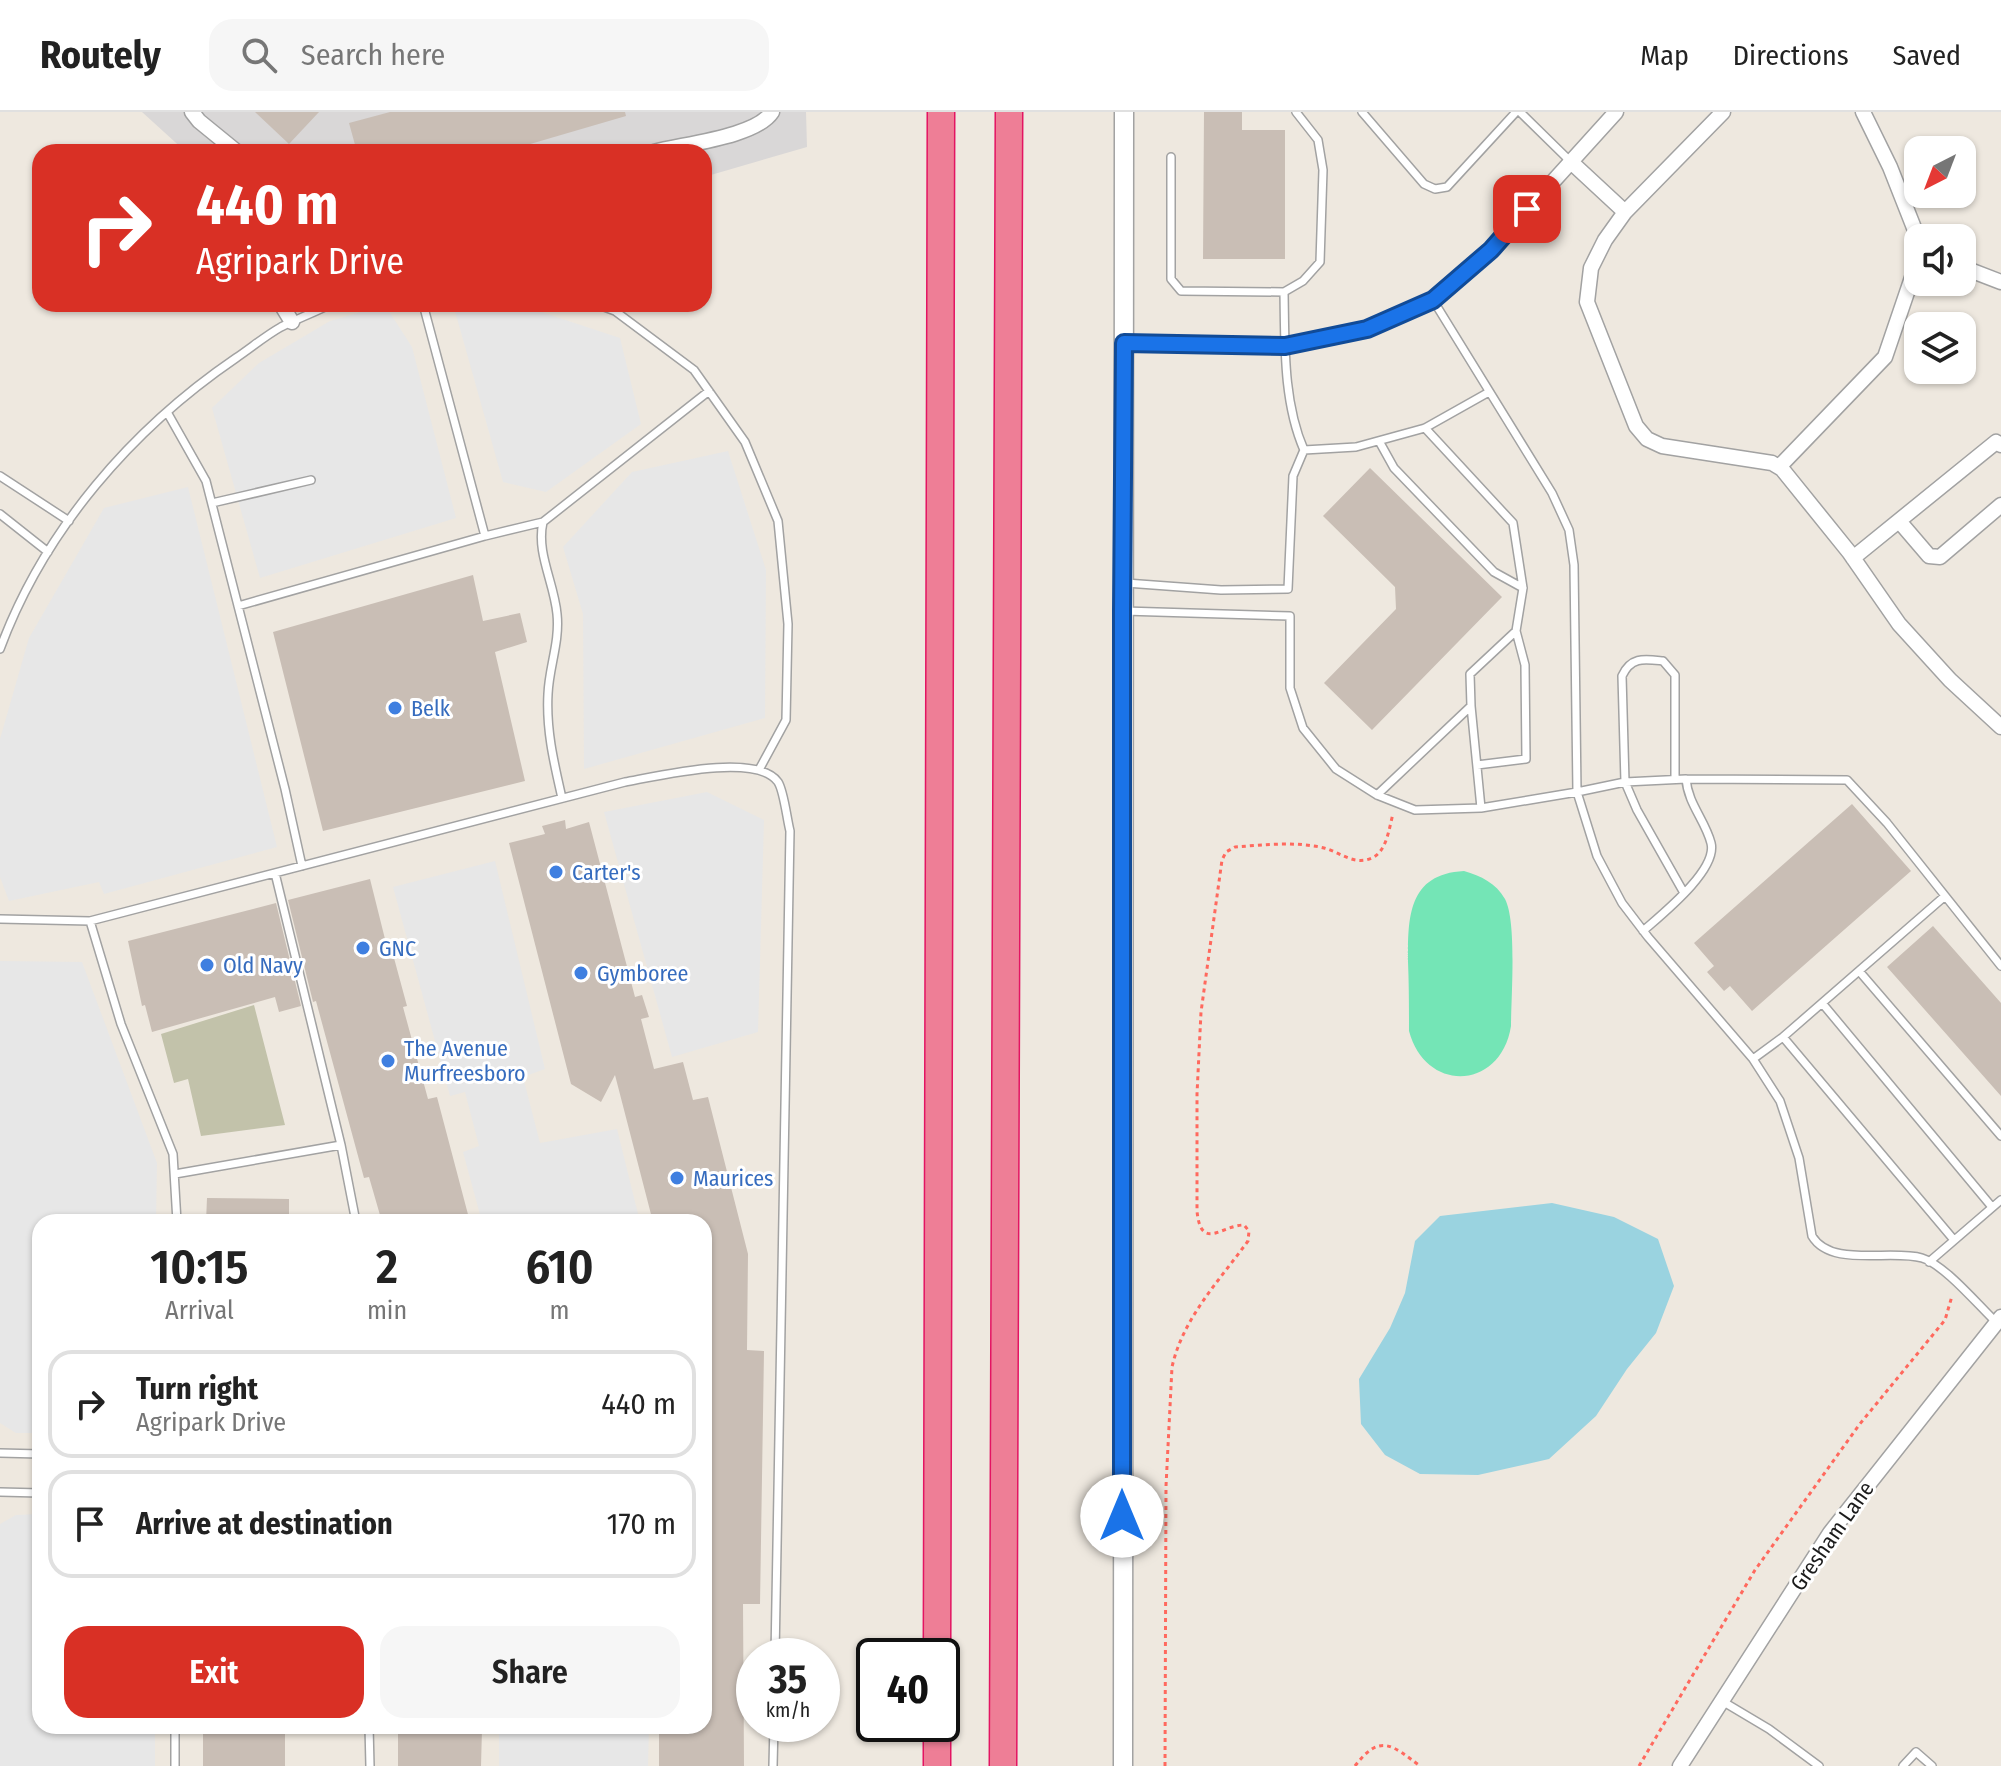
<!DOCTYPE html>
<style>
body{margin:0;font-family:"Fira Sans Condensed",sans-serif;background:#f6f6f6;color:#222;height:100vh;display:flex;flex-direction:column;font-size:30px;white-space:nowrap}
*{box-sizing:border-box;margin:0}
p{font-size:26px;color:#767676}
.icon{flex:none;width:44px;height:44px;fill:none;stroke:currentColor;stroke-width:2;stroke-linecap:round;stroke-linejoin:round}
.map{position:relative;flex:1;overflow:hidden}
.side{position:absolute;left:32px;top:1102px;width:680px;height:520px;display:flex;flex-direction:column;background:#fff;border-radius:24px;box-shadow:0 2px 6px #0004}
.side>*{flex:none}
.hud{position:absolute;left:32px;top:32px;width:680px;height:168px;border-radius:24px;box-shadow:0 2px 6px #0004;background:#d93025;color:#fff;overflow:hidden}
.needle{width:52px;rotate:222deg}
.tools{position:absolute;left:1904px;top:24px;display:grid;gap:16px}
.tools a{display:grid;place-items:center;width:72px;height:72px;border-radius:16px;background:#fff;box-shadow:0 2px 6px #0004;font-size:40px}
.speed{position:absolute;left:736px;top:1526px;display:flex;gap:16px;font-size:40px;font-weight:700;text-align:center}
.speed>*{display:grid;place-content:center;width:104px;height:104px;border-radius:50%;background:#fff;box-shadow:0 2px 6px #0004;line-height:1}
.speed small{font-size:20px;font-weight:400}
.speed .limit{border:4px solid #111;border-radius:12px;background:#fff;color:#111}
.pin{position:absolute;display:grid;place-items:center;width:68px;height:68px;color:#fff;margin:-34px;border-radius:16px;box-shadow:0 4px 12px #0006}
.me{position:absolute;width:88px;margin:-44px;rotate:0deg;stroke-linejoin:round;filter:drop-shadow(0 0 6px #0008)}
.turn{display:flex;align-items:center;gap:28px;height:168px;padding:0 32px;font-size:36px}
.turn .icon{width:104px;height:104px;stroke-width:2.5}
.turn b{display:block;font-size:56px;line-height:68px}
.eta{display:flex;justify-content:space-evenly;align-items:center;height:136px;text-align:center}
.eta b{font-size:48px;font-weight:600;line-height:56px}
.action{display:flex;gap:16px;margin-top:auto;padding:16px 32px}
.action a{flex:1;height:92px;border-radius:24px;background:#d93025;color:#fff;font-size:32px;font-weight:600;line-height:92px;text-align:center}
.action a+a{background:#f6f6f6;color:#222}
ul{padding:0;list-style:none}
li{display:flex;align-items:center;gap:24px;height:108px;margin:0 16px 12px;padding:0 16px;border:4px solid #e0e0e0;border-radius:24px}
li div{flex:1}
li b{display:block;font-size:30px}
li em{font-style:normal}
header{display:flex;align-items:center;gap:48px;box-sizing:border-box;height:112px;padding:0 40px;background:#fff;border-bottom:2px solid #e0e0e0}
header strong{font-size:38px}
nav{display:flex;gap:44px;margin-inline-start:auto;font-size:28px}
.search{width:560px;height:72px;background:#f6f6f6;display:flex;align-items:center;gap:20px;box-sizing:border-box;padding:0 28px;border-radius:24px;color:#767676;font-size:30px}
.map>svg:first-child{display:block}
</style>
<header>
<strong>Routely</strong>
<div class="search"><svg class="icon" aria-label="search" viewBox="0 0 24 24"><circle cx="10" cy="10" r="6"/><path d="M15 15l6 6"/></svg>Search here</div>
<nav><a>Map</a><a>Directions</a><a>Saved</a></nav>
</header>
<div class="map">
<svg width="2001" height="1654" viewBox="0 0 2001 1654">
<rect width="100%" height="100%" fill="#eee8df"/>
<path fill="#d9d7d7" d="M 142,0 L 806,0 L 807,35 L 704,65 L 704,40 L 186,40 Z"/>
<path fill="#c2c2aa" d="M 254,893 L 285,1013 L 201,1024 L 188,967 L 174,971 L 161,922 Z"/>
<path fill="#74e5b6" d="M 1464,759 C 1481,764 1496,771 1505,787 C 1517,810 1511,885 1511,914 C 1501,978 1426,982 1409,919 C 1409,896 1409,873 1408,850 C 1408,805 1408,762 1464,759 Z"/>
<path fill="#e7e7e7" d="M 453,192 L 517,192 L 620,226 L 641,312 L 546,380 L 503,370 Z
M 385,193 L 412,235 L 456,406 L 260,466 L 212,296 L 259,251 L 330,209 Z
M 728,339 L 766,458 L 765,606 L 584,657 L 583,502 L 563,435 L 632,360 Z
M 188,375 L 277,735 L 104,782 L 99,770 L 9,789 L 0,765 L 0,627 L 29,526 L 104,396 Z
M 707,680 L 764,708 L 758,920 L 672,945 L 604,700 Z
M 495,749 L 545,957 L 523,965 L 540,1031 L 617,1017 L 640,1110 L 482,1110 L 463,1040 L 479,1034 L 465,980 L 450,984 L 393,775 Z
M 0,849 L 82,850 L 157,1051 L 156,1110 L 40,1110 L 40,1321 L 16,1321 L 0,1311 Z
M 40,1402 L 40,1614 L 155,1614 L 155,1654 L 0,1654 L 0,1412 L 16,1403 Z
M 499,1614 L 649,1614 L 648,1654 L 499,1654 Z"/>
<path fill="#9ad3e0" d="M 1552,1091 L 1614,1105 L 1658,1127 L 1674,1174 L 1656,1221 L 1627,1257 L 1596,1304 L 1549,1347 L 1478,1363 L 1420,1362 L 1385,1343 L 1361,1312 L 1359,1267 L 1390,1216 L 1405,1181 L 1415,1129 L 1440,1104 Z"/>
<path fill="#c9beb5" d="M 255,0 L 319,0 L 289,32 Z
M 390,0 L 625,0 L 626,4 L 503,40 L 357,40 L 349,11 Z
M 1204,0 L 1242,0 L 1242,18 L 1285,18 L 1285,147 L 1203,147 Z
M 1370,356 L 1502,485 L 1372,618 L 1324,571 L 1396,497 L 1395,475 L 1323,404 Z
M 473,463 L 483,509 L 520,501 L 527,530 L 495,540 L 525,669 L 323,719 L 273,520 Z
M 1852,692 L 1911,759 L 1752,899 L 1730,874 L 1724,879 L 1707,860 L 1714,854 L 1694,831 Z
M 565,708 L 566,717 L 589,710 L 635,885 L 642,883 L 649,905 L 641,907 L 654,957 L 683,950 L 693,988 L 708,985 L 748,1142 L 747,1238 L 764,1239 L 760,1492 L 743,1492 L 744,1654 L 659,1654 L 659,1614 L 704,1614 L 704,1110 L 653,1110 L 615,963 L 601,990 L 571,972 L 509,731 L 545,722 L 542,714 Z
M 370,767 L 390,847 L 394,846 L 407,894 L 403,895 L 428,987 L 437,985 L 470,1110 L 382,1110 L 369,1065 L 364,1066 L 316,889 L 313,890 L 288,788 Z
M 276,791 L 301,894 L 279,900 L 275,885 L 152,920 L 145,893 L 142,894 L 128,829 Z
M 1933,814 L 2001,891 L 2001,984 L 1887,855 Z
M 207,1086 L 289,1087 L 289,1110 L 206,1110 Z
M 203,1614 L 285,1614 L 285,1654 L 203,1654 Z
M 398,1614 L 480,1614 L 482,1617 L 481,1654 L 398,1654 Z"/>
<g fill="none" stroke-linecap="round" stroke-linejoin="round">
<g stroke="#a2a2a2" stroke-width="10">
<path id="service" d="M 1362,0 L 1424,72 L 1435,77 L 1447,75 L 1516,0
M 1520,0 L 1570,49
M 1171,45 L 1171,167 L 1181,179 L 1284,180 C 1285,232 1283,290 1304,338
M 1284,180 L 1303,169 L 1320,150 L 1323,58 L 1318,28 L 1296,0
M 1433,188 L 1552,381 L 1569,418 L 1574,453 L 1577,680 L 1597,744 L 1622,791 L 1648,825 L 1753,947 L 1780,989 L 1799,1046 L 1812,1124 C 1831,1156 1890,1137 1922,1146 C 1945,1153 1978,1193 1996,1210
M 423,192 L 485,424
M 596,192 L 615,199 L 694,258 L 745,330 L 778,409 L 788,512 L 786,608 L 760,656
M 167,300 L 206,369 L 285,677 L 302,754
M 1379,329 L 1394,356 L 1494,460 L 1523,476
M 0,364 L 69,409
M 212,391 L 311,368
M 0,402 L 48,440
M 1126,471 L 1221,478 L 1288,477 L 1293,364 L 1304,338 L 1356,335 L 1425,316 L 1489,280
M 238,494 L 485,424 L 543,410
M 1124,499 L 1290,504 L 1290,576 L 1303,616 L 1336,657 L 1377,683 L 1415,698 L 1481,696 L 1577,680 L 1625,670 L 1686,667 C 1688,692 1705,708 1711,731 C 1718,758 1661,803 1643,819
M 0,537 C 44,418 132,317 236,246 C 251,236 265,224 281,215 C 297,207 315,200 331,192
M 1471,594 L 1481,696
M 1477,653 L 1526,647 L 1525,553 L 1516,519
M 1675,667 L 1675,563 L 1663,549 C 1645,547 1631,544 1622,564 L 1625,670 L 1637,698 L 1684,781
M 1686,667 L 1847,668 L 1887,711 L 2001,854
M 1377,683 L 1471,594 L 1470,562 L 1516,519 L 1523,476 L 1513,411 L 1425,316
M 562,686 C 554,651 546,618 548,582 C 549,555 560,530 557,502 C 554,470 536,441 543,410 L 709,279
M 275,761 L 341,1033
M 0,807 L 90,809 L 625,670 C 658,664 757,640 778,670 C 784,679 787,708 790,719 L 775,1544
M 90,809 L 121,912 L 173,1042 L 177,1110
M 1859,859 L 2001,1024
M 1822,891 L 1992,1095
M 1783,925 L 1945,784
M 1753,947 L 1783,925 L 1954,1128
M 175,1062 L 341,1033 L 356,1110
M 1929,1150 L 2001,1088
M 0,1341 L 40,1342
M 0,1380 L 40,1381
M 1722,1589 L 1769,1617 L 1819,1654
M 369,1614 L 370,1654
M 175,1654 L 175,1614
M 773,1654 L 774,1612
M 1903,1654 L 1916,1640 L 1932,1654"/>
</g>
<g stroke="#a2a2a2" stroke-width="17">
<path id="minor" d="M 192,0 L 199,9 L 237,40
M 1863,0 L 1890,55 L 1918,126
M 654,40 C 683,32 756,25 772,0
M 1570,49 L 1625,100 L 1605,128 L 1591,156 L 1587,190 L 1636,314 L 1647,327 L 1662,334 L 1772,351 L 1782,357 L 1849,440 L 1899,512 L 1950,568 L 2001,615
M 1625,100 L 1723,0
M 1962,155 L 2001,170
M 281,192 L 292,210
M 1124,231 L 1285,234 L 1367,217 L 1433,188 L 1491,138 L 1616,0
M 1779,355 L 1885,245 L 1918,148
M 1899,409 L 1929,444 L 1940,445 L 2001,393
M 1853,446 L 1996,330 L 2001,333
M 1680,1654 L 1830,1421 L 2001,1205"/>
</g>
<g stroke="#a2a2a2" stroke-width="21">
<path id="tertiary" d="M 1123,1654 L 1124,0"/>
</g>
<g stroke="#e31462" stroke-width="29">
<path id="motorway" d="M 937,1544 L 941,0
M 937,1654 L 937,1612
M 1003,1654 L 1009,0"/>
</g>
<path stroke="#ff695e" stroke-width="3" stroke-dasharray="4 4" stroke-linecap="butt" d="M 1165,1654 L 1166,1374 L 1172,1255 C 1183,1206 1219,1169 1248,1129 L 1249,1119 L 1244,1113 C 1222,1113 1201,1140 1197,1099 L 1197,982 L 1201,900 L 1222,748 L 1226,740 L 1235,735 C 1263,733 1296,729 1324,736 C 1340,740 1354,754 1372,746 C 1387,739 1389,716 1393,702
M 1355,1654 C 1380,1621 1392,1633 1420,1654
M 1639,1654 L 1755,1458 L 1859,1313 L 1945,1208 L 1952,1184"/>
<use href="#service" stroke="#fff" stroke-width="7"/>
<use href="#minor" stroke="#fff" stroke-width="14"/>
<use href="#tertiary" stroke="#fff" stroke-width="18"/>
<use href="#motorway" stroke="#ee7e96" stroke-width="26"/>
</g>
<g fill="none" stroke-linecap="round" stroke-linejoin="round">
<g stroke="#114b97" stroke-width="20">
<path id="route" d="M 1122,1404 L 1122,499 L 1124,231 L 1285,234 L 1367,217 L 1433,188 L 1491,138 L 1527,97"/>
</g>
<use href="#route" stroke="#1a73e8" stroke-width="14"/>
</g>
<g fill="#3f7fe0" stroke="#fff" stroke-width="3">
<circle cx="395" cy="596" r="8"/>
<circle cx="556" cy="760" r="8"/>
<circle cx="363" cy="836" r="8"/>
<circle cx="207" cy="853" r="8"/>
<circle cx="581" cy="861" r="8"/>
<circle cx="388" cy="949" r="8"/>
<circle cx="677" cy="1066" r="8"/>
</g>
<g text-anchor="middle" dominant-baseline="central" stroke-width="6" stroke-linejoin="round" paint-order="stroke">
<g font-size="22" fill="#366cbe" stroke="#fff" text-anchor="start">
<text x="411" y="596">Belk</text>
<text x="572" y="760">Carter's</text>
<text x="379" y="836">GNC</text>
<text x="223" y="853">Old Navy</text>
<text x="597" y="861">Gymboree</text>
<text x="404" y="936">The Avenue<tspan x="404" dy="25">Murfreesboro</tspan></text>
<text x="693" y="1066">Maurices</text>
</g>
<g font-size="22" fill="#1b1b1b" stroke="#fff">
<text transform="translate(1832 1424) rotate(-55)">Gresham Lane</text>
</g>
</g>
</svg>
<div class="tools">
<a><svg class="needle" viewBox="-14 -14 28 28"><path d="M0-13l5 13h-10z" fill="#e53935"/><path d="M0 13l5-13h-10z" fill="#767676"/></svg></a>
<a><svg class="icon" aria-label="sound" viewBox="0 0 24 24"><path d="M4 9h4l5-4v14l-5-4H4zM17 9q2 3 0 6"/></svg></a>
<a><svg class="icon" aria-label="layers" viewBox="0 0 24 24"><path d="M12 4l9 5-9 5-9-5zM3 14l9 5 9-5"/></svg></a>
</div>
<div class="speed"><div>35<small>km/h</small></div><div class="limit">40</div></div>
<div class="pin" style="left:1527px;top:97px;background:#d93025"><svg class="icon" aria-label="arrive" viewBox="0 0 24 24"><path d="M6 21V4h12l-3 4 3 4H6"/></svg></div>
<svg class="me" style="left:1122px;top:1404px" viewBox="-20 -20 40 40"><circle r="19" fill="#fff"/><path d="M0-13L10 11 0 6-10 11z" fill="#1a73e8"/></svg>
<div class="hud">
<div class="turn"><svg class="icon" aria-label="right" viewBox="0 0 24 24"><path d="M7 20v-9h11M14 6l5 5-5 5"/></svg><div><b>440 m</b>Agripark Drive</div></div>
</div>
<section class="side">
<div class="eta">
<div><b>10:15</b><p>Arrival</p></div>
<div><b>2</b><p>min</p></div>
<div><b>610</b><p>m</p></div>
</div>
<ul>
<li><svg class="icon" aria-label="right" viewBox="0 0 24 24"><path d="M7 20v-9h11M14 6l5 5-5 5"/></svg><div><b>Turn right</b><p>Agripark Drive</p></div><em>440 m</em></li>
<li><svg class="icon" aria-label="arrive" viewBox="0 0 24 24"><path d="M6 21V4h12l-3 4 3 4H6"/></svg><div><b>Arrive at destination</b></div><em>170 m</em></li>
</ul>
<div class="action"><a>Exit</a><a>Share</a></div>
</section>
</div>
